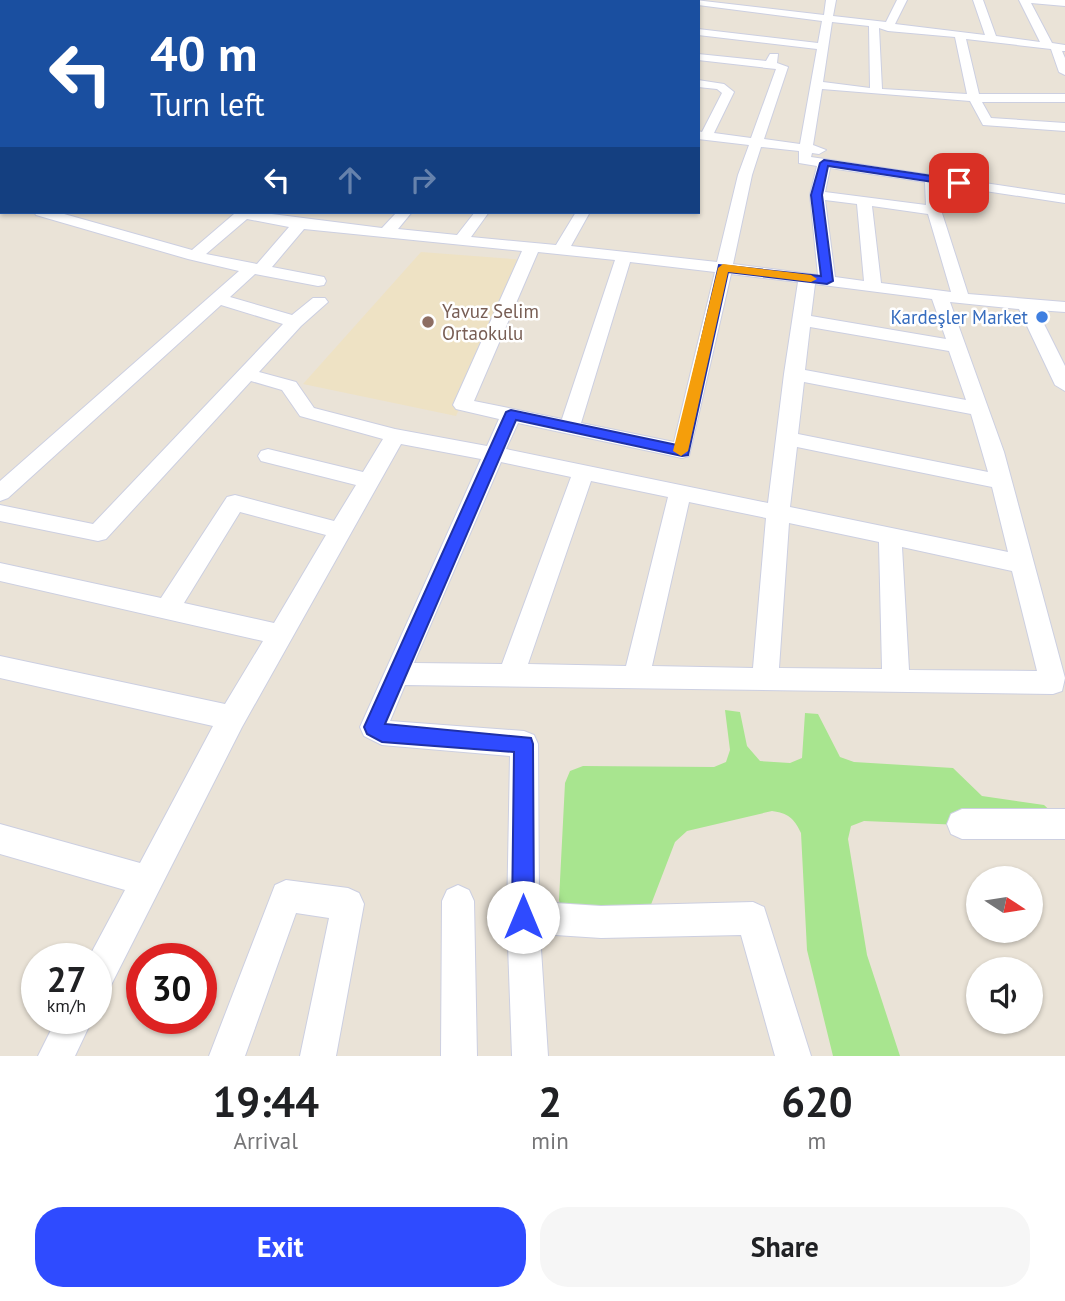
<!DOCTYPE html>
<meta charset="utf-8">
<style>
body{margin:0;font-family:"PT Sans",sans-serif;background:#f6f6f6;color:#202124;height:100vh;display:flex;flex-direction:column;font-size:26px;white-space:nowrap}
*{box-sizing:border-box;margin:0}
p{font-size:23px;color:#757577}
.icon{flex:none;width:38px;height:38px;fill:none;stroke:currentColor;stroke-width:2;stroke-linecap:round;stroke-linejoin:round}
.map{position:relative;height:1056px;overflow:hidden}
.sheet{display:flex;flex-direction:column;background:#fff;flex:1}
.sheet>*{flex:none}
.top-card{position:absolute;left:0px;top:0px;width:700px;height:214px;box-shadow:0 2px 5px #0004;background:#1a4fa0;color:#fff;overflow:hidden}
.needle{width:46px;rotate:102deg}
.controls{position:absolute;left:966px;top:866px;display:grid;gap:14px}
.controls a{display:grid;place-items:center;width:77px;height:77px;border-radius:50%;background:#fff;box-shadow:0 2px 5px #0004;font-size:35px}
.speed{position:absolute;left:21px;top:943px;display:flex;gap:14px;font-size:35px;font-weight:700;text-align:center}
.speed>*{display:grid;place-content:center;width:91px;height:91px;border-radius:50%;background:#fff;box-shadow:0 2px 5px #0004;line-height:1}
.speed small{font-size:18px;font-weight:400}
.speed .limit{border:10px solid #d22;background:#fff;color:#111}
.pin{position:absolute;display:grid;place-items:center;width:60px;height:60px;color:#fff;margin:-30px;border-radius:14px;box-shadow:0 4px 10px #0006}
.me{position:absolute;width:77px;margin:-38px;rotate:0deg;stroke-linejoin:round;filter:drop-shadow(0 0 5px #0008)}
.turn{display:flex;align-items:center;gap:24px;height:147px;padding:0 35px;font-size:32px}
.turn .icon{width:91px;height:91px;stroke-width:2.5}
.turn b{display:block;font-size:49px;line-height:60px}
.lanes{display:flex;align-items:center;height:66px;padding:0 35px;background:#0003;justify-content:center;gap:35px;direction:ltr}
.lanes .off{opacity:.35}
.eta{display:flex;justify-content:space-evenly;align-items:center;height:119px;text-align:center}
.eta b{font-size:42px;font-weight:700;line-height:49px}
.button{display:flex;gap:14px;margin-top:auto;padding:14px 35px}
.button a{flex:1;height:80px;border-radius:28px;background:#2f4bff;color:#fff;font-size:28px;font-weight:700;line-height:80px;text-align:center}
.button a+a{background:#f6f6f6;color:#202124}
.map>svg:first-child{display:block}
</style>
<div class="map">
<svg width="1065" height="1056" viewBox="0 0 1065 1056">
<rect width="100%" height="100%" fill="#eae3d7"/>
<path fill="#eee2c4" d="M 421,252 L 526,260 L 456,416 L 303,384 Z"/>
<path fill="#a8e58f" d="M 725,710 L 740,712 L 747,746 L 760,761 L 790,763 L 802,758 L 805,713 L 818,714 L 840,757 L 854,762 L 953,768 L 982,796 L 1044,805 L 1065,824 L 1065,829 L 864,821 L 851,826 L 848,839 L 867,955 L 900,1056 L 833,1056 L 807,950 L 801,833 C 794,818 788,813 772,811 L 687,831 L 675,842 L 647,915 L 562,913 L 559,900 L 565,783 L 570,771 L 583,766 L 714,767 L 726,762 L 730,750 Z"/>
<g fill="none" stroke-linecap="round" stroke-linejoin="round">
<g stroke="#cccfe1" stroke-width="2">
<path id="minor" d="M 165,0 L 175,0 L 163,2 Z
M 189,0 L 200,0 L 187,2 Z
M 213,0 L 224,0 L 211,2 Z
M 257,0 L 268,0 L 255,2 Z
M 356,0 L 366,0 L 354,2 Z
M 383,0 L 393,0 L 381,2 Z
M 423,0 L 433,0 L 421,2 Z
M 471,0 L 481,0 L 469,2 Z
M 508,0 L 533,0 L 535,2 L 509,2 Z
M 695,0 L 824,15 L 826,0 L 836,0 L 833,16 L 886,22 L 897,0 L 907,0 L 895,24 L 985,35 L 973,0 L 983,0 L 996,36 L 1040,42 L 1019,0 L 1065,0 L 1065,6 L 1031,3 L 1052,43 L 1065,45 L 1065,51 L 1062,51 L 1065,58 L 1065,75 L 1059,72 L 1051,49 L 966,39 L 979,94 L 1065,94 L 1065,102 L 982,102 L 991,118 L 1065,123 L 1065,131 L 983,125 L 970,101 L 822,89 L 813,145 L 826,150 L 819,154 L 812,153 L 811,157 L 1065,195 L 1065,203 L 939,184 L 941,210 L 968,294 L 1065,302 L 1065,312 L 1037,310 L 1065,366 L 1065,391 L 1055,385 L 1019,309 L 950,302 L 1004,452 L 1065,678 L 1062,691 L 1053,694 L 405,685 L 390,721 L 524,731 L 534,735 L 538,744 L 539,902 L 601,906 L 753,902 L 764,907 L 811,1056 L 775,1056 L 741,935 L 601,938 L 540,934 L 548,1056 L 512,1056 L 507,917 L 510,756 L 382,745 L 364,736 L 360,727 L 481,459 L 401,444 L 242,727 L 108,991 L 96,996 L 96,959 L 88,959 L 125,890 L 0,854 L 0,824 L 140,863 L 213,726 L 0,678 L 0,656 L 225,704 L 263,641 L 0,581 L 0,563 L 161,598 L 227,497 L 235,495 L 334,521 L 356,485 L 261,461 L 258,456 L 261,451 L 268,449 L 363,472 L 383,439 L 300,416 L 282,390 L 251,381 L 106,539 L 98,541 L 0,521 L 0,505 L 93,524 L 283,324 L 221,305 L 8,498 L 0,501 L 0,481 L 239,271 L 188,259 L 36,215 L 34,212 L 57,212 L 192,250 L 234,214 L 233,212 L 256,212 L 382,228 L 397,212 L 412,212 L 398,229 L 457,235 L 475,212 L 489,212 L 471,237 L 556,245 L 576,212 L 590,212 L 571,246 L 717,262 L 738,175 L 749,145 L 698,139 L 698,131 L 702,132 L 722,93 L 717,89 L 698,87 L 698,80 L 724,84 L 734,92 L 714,133 L 751,138 L 776,69 L 698,60 L 698,54 L 766,61 L 770,54 L 778,54 L 777,63 L 788,67 L 764,139 L 800,144 L 817,49 L 698,35 L 698,29 L 818,43 L 822,21 L 698,5 ZM 832,22 L 869,26 L 870,88 L 823,82 ZM 879,28 L 888,31 L 955,37 L 967,94 L 882,89 ZM 761,147 L 799,151 L 799,163 L 817,166 L 810,195 L 818,275 L 733,264 L 752,175 ZM 830,168 L 925,182 L 926,205 L 825,192 ZM 825,200 L 857,204 L 864,281 L 835,277 ZM 872,206 L 928,214 L 951,292 L 881,283 ZM 247,219 L 289,227 L 257,264 L 206,254 ZM 304,229 L 522,251 L 453,405 L 456,409 L 499,419 L 487,446 L 395,429 L 314,408 L 296,382 L 259,372 L 301,326 L 328,302 L 325,298 L 313,298 L 292,315 L 230,297 L 255,274 L 318,286 L 324,285 L 326,281 L 324,277 L 272,267 ZM 538,252 L 615,260 L 562,419 L 474,401 ZM 630,262 L 715,272 L 674,442 L 581,423 ZM 731,274 L 798,282 L 784,374 L 768,503 L 506,449 L 518,423 L 682,458 L 689,456 ZM 815,284 L 932,299 L 946,339 L 811,316 ZM 810,327 L 949,351 L 966,400 L 805,370 ZM 804,382 L 971,414 L 988,472 L 798,434 ZM 797,447 L 992,487 L 1008,552 L 790,507 ZM 501,462 L 571,477 L 502,664 L 414,663 ZM 591,481 L 668,497 L 626,666 L 528,664 ZM 689,502 L 766,518 L 753,668 L 652,666 ZM 240,512 L 326,535 L 274,623 L 184,603 ZM 789,523 L 879,542 L 882,669 L 779,668 ZM 902,547 L 1012,571 L 1037,671 L 909,670 Z
M 962,809 L 1065,809 L 1065,839 L 962,839 L 951,834 L 947,824 L 951,814 Z
M 286,880 L 348,888 L 359,893 L 364,904 L 336,1056 L 300,1056 L 329,918 L 296,913 L 245,1056 L 209,1056 L 275,885 Z
M 458,885 L 469,890 L 474,901 L 477,1056 L 441,1056 L 442,901 L 447,890 Z
M 57,1018 L 93,1018 L 75,1056 L 38,1056 Z"/>
</g>
<g stroke="#cccfe1" stroke-width="3">
<path id="secondary" d="M 595,0 L 614,0 L 594,2 Z
M 0,196 L 2,196 L 2,208 L 0,208 Z"/>
</g>
<g stroke="#c7c7c7" stroke-width="2">
<path id="primary" d="M 35,0 L 51,0 L 33,2 Z
M 99,0 L 115,0 L 97,2 Z
M 2,25 L 2,36 L 0,36 L 0,26 Z
M 0,71 L 2,71 L 0,83 Z"/>
</g>
<use href="#minor" fill="#fff" fill-rule="evenodd"/>
<use href="#secondary" fill="#fff" fill-rule="evenodd"/>
<use href="#primary" fill="#f6d850" fill-rule="evenodd"/>
</g>
<path fill="#2f4bff" stroke="#1f31a6" stroke-width="2" d="M 824,160 L 959,180 L 964,183 L 959,186 L 828,166 L 822,195 L 833,281 L 827,284 L 728,272 L 688,455 L 682,456 L 516,420 L 385,724 L 531,738 L 533,744 L 534,917 L 531,925 L 523,928 L 515,925 L 512,917 L 514,752 L 382,742 L 367,734 L 364,727 L 506,412 L 511,410 L 677,445 L 719,265 L 821,276 L 811,195 L 820,163 Z"/>
<path fill="#f59e0b" d="M 723,264 L 811,275 L 817,279 L 811,282 L 728,272 L 688,451 L 681,456 L 673,451 L 718,268 Z"/>
<circle fill="#3f7fe0" stroke="#fff" stroke-width="2.5" cx="1042" cy="317" r="7"/>
<circle fill="#8d6e63" stroke="#fff" stroke-width="2.5" cx="428" cy="322" r="7"/>
<g text-anchor="middle" dominant-baseline="central" stroke-width="5" stroke-linejoin="round" paint-order="stroke">
<g font-size="19" fill="#785e54" stroke="#fff" text-anchor="start">
<text x="442" y="311">Yavuz Selim<tspan x="442" dy="22">Ortaokulu</tspan></text>
</g>
<g font-size="19" fill="#366cbe" stroke="#fff" text-anchor="end">
<text x="1028" y="317">Kardeşler Market</text>
</g>
</g>
</svg>
<div class="controls">
<a><svg class="needle" viewBox="-14 -14 28 28"><path d="M0-13l5 13h-10z" fill="#e53935"/><path d="M0 13l5-13h-10z" fill="#757577"/></svg></a>
<a><svg class="icon" aria-label="sound" viewBox="0 0 24 24"><path d="M4 9h4l5-4v14l-5-4H4zM17 9q2 3 0 6"/></svg></a>
</div>
<div class="speed"><div>27<small>km/h</small></div><div class="limit">30</div></div>
<div class="pin" style="left:959px;top:183px;background:#d93025"><svg class="icon" aria-label="arrive" viewBox="0 0 24 24"><path d="M6 21V4h12l-3 4 3 4H6"/></svg></div>
<svg class="me" style="left:523px;top:917px" viewBox="-20 -20 40 40"><circle r="19" fill="#fff"/><path d="M0-13L10 11 0 6-10 11z" fill="#2f4bff"/></svg>
<div class="top-card">
<div class="turn"><svg class="icon" aria-label="left" viewBox="0 0 24 24"><path d="M17 20v-9H6M10 6l-5 5 5 5"/></svg><div><b>40 m</b>Turn left</div></div>
<div class="lanes"><svg class="icon" aria-label="left" viewBox="0 0 24 24"><path d="M17 20v-9H6M10 6l-5 5 5 5"/></svg><svg class="icon off" aria-label="ahead" viewBox="0 0 24 24"><path d="M12 20V5M6 11l6-6 6 6"/></svg><svg class="icon off" aria-label="right" viewBox="0 0 24 24"><path d="M7 20v-9h11M14 6l5 5-5 5"/></svg></div>
</div>
</div>
<section class="sheet">
<div class="eta">
<div><b>19:44</b><p>Arrival</p></div>
<div><b>2</b><p>min</p></div>
<div><b>620</b><p>m</p></div>
</div>
<div class="button"><a>Exit</a><a>Share</a></div>
</section>
